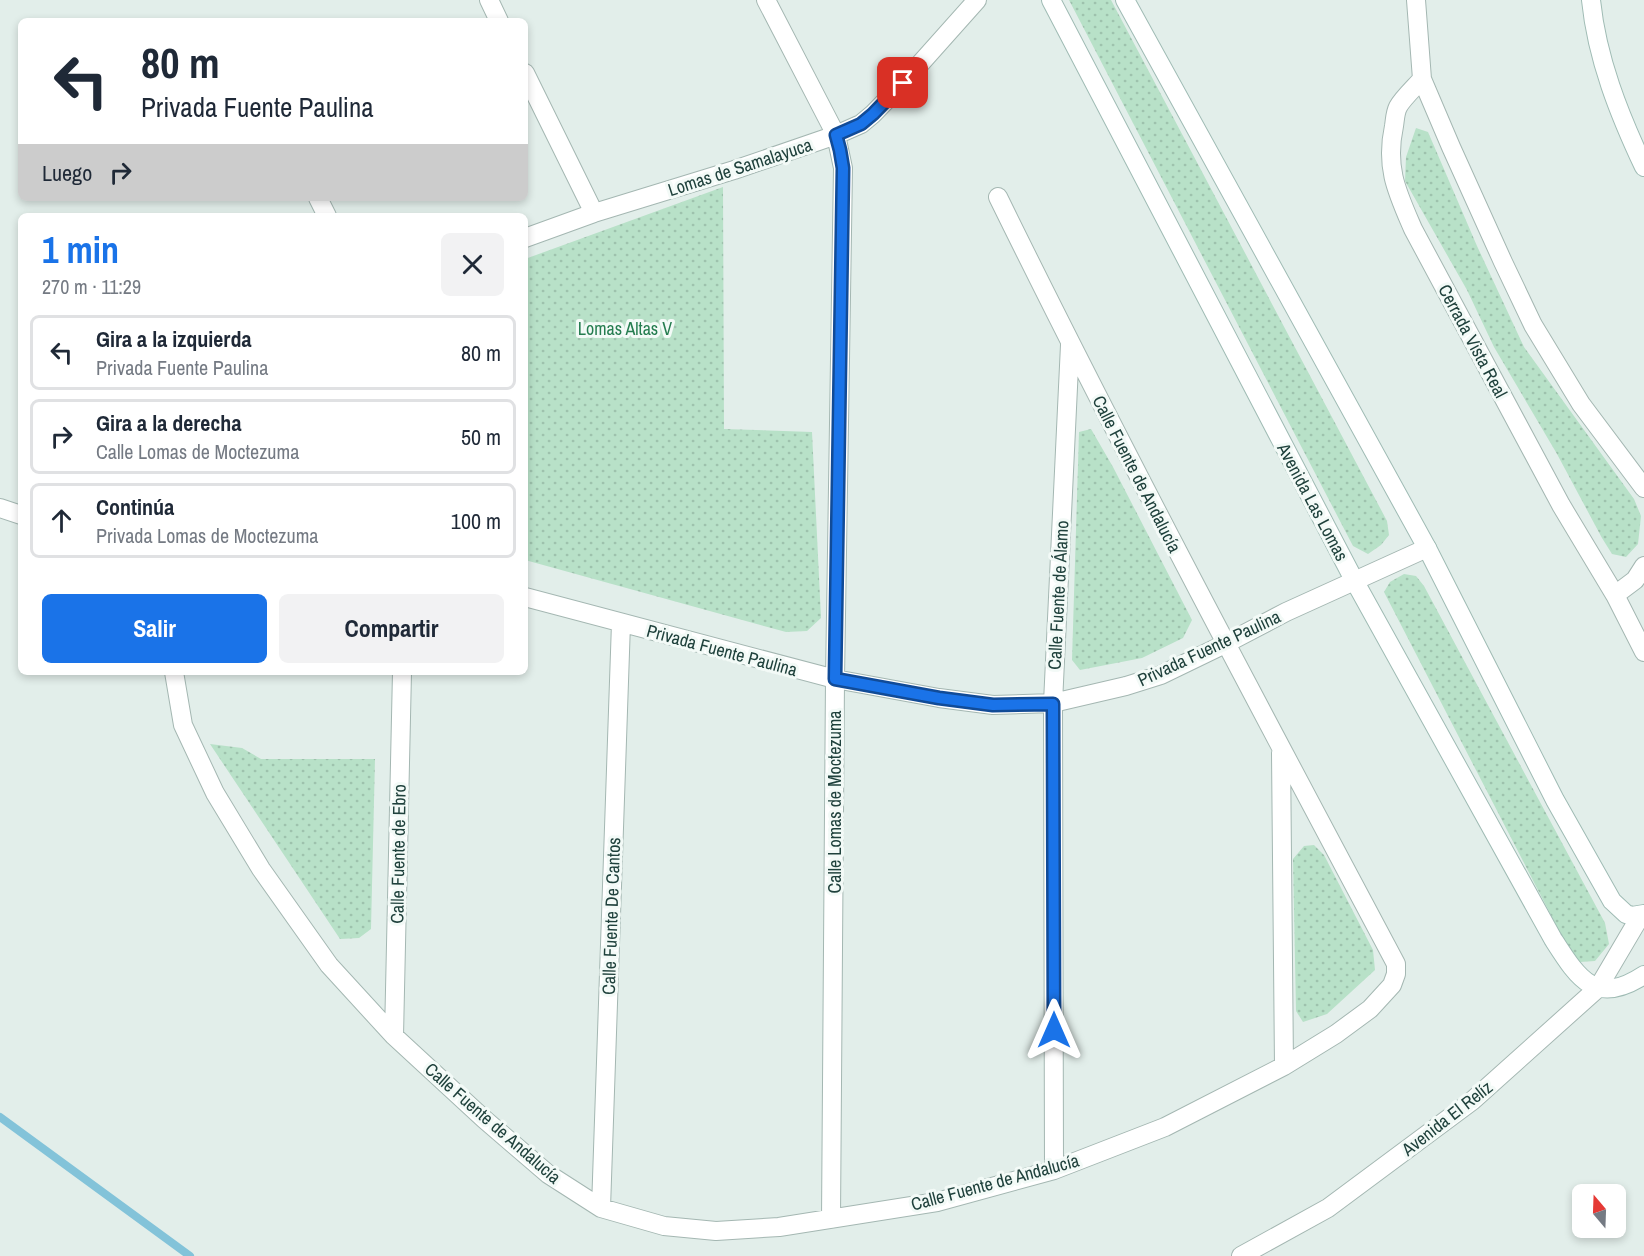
<!DOCTYPE html>
<html lang="es">
<meta charset="utf-8">
<style>
body{margin:0;font-family:"Archivo Narrow",sans-serif;background:#f2f2f3;color:#1f2937;height:100vh;display:flex;flex-direction:column;font-size:22px;white-space:nowrap}
*{box-sizing:border-box;margin:0}
p{font-size:20px;color:#747a83}
.icon{flex:none;width:33px;height:33px;fill:none;stroke:currentColor;stroke-width:2;stroke-linecap:round;stroke-linejoin:round}
.map{position:relative;flex:1;overflow:hidden}
.side{position:absolute;left:18px;top:213px;width:510px;height:462px;display:flex;flex-direction:column;background:#fff;border-radius:9px;box-shadow:0 3px 9px #0003}
.side>*{flex:none}
.top-card{position:absolute;left:18px;top:18px;width:510px;height:183px;border-radius:9px;box-shadow:0 3px 9px #0003;background:#fff;color:#1f2937;overflow:hidden}
.needle{width:39px;rotate:341deg}
.fabs{position:absolute;left:1572px;top:1184px;display:grid;gap:12px}
.fabs a{display:grid;place-items:center;width:54px;height:54px;border-radius:9px;background:#fff;box-shadow:0 3px 9px #0003;font-size:30px}
.pin{position:absolute;display:grid;place-items:center;width:51px;height:51px;color:#fff;margin:-26px;border-radius:12px;box-shadow:0 3px 9px #0006}
.me{position:absolute;width:66px;margin:-33px;rotate:0deg;stroke-linejoin:round;filter:drop-shadow(0 0 4px #0008)}
.turn{display:flex;align-items:center;gap:21px;height:126px;padding:0 24px;font-size:27px}
.turn .icon{width:78px;height:78px;stroke-width:2.5}
.turn b{display:block;font-size:42px;line-height:51px}
.then{display:flex;align-items:center;height:57px;padding:0 24px;background:#0003;gap:12px;font-size:22px}
.round{display:grid;place-items:center;flex:none;width:63px;height:63px;border-radius:9px;background:#f2f2f3}
.head{display:flex;align-items:center;justify-content:space-between;height:102px;padding:0 24px}
h1{font-size:36px;font-weight:700;line-height:45px;color:#1a73e8}
.cta{display:flex;gap:12px;margin-top:auto;padding:12px 24px}
.cta a{flex:1;height:69px;border-radius:9px;background:#1a73e8;color:#fff;font-size:24px;font-weight:700;line-height:69px;text-align:center}
.cta a+a{background:#f2f2f3;color:#1f2937}
ul{padding:0;list-style:none}
li{display:flex;align-items:center;gap:18px;height:75px;margin:0 12px 9px;padding:0 12px;border:3px solid #e0e1e3;border-radius:9px}
li div{flex:1}
li b{display:block;font-size:22px}
li em{font-style:normal}
.map>svg:first-child{display:block}
</style>
<div class="map">
<svg width="1644" height="1256" viewBox="0 0 1644 1256">
<defs>
<pattern id="park-dots" width="8" height="8" patternUnits="userSpaceOnUse" patternTransform="scale(1.5)"><rect width="8" height="8" fill="#b8e1c8"/><path d="M2 2h.1M6 6h.1" fill="none" stroke="#9ec2ad" stroke-width="1.8" stroke-linecap="round"/></pattern>
</defs>
<rect width="100%" height="100%" fill="#e2eeea"/>
<path fill="url(#park-dots)" d="M 1069,0 L 1111,0 L 1387,521 L 1389,535 L 1381,545 L 1368,554 L 1353,546 Z
M 1416,128 L 1428,132 L 1477,246 L 1524,347 L 1634,499 L 1641,516 L 1638,544 L 1626,557 L 1612,554 L 1602,538 L 1557,454 L 1494,347 L 1467,290 L 1405,181 L 1406,157 Z
M 723,187 L 724,429 L 812,432 L 821,618 L 807,631 L 786,632 L 525,560 L 525,259 Z
M 1091,429 L 1113,467 L 1192,620 L 1183,638 L 1142,658 L 1080,670 L 1072,660 L 1079,432 Z
M 1404,574 L 1416,576 L 1424,586 L 1605,923 L 1609,944 L 1595,961 L 1580,962 L 1570,952 L 1384,592 L 1390,582 Z
M 210,744 L 242,748 L 261,759 L 375,759 L 371,929 L 359,938 L 340,939 Z
M 1314,845 L 1324,855 L 1373,950 L 1375,970 L 1327,1014 L 1303,1022 L 1296,1011 L 1293,859 L 1304,846 Z"/>
<g fill="none" stroke-linecap="round" stroke-linejoin="round">
<path stroke="#83c3d9" stroke-width="8" d="M 0,1117 L 190,1256"/>
<g stroke="#a4b7b2" stroke-width="20">
<path id="minor" d="M 489,0 L 499,21
M 766,0 L 836,135 L 843,168 L 835,679 L 831,1219
M 1416,0 L 1422,79 L 1451,147 L 1503,262 L 1533,325 L 1581,404 L 1644,488
M 525,73 L 594,213
M 1422,79 C 1415,87 1402,99 1398,107 C 1395,113 1395,120 1394,126 C 1385,168 1397,192 1413,229 L 1561,505 L 1615,595 L 1644,652
M 318,198 L 327,216
M 525,238 L 594,213 L 734,170 L 836,135 L 861,124 L 873,114 L 903,83 L 977,0
M 0,508 L 21,515
M 1615,595 L 1635,580 L 1644,566
M 525,597 L 835,679 L 939,698 L 993,705 L 1053,703 L 1126,686 L 1161,675 L 1225,644 L 1286,612 L 1427,548
M 174,672 L 183,725 L 215,793 L 261,869 L 329,965 L 394,1036 L 484,1119 L 548,1174 L 601,1208 L 664,1226 L 716,1231 L 779,1227 L 937,1202 L 1054,1170 L 1165,1127 L 1284,1066 L 1336,1034 L 1370,1009 L 1392,985 L 1396,974 L 1396,964 C 1261,710 1125,456 998,197
M 1281,753 L 1284,1066
M 394,1036 L 402,672
M 1054,1170 L 1053,703 L 1070,345
M 601,1208 L 621,623
M 1241,1256 L 1328,1208 L 1472,1101 L 1598,988 L 1641,915"/>
</g>
<g stroke="#9fbbb4" stroke-width="20">
<path id="secondary" d="M 1051,0 L 1354,580 L 1553,939 C 1578,978 1595,1007 1644,975
M 1125,0 L 1427,548 L 1555,800 L 1612,901 L 1626,914 L 1632,916 L 1644,914
M 1591,0 C 1597,59 1619,114 1644,167"/>
</g>
<use href="#minor" stroke="#fff" stroke-width="18"/>
<use href="#secondary" stroke="#fff" stroke-width="18"/>
</g>
<g fill="none" stroke-linecap="round" stroke-linejoin="round">
<g stroke="#114b97" stroke-width="15">
<path id="route" d="M 903,83 L 873,114 L 861,124 L 836,135 L 840,150 L 843,168 L 835,679 L 939,698 L 993,705 L 1053,704 L 1054,1030"/>
</g>
<use href="#route" stroke="#1a73e8" stroke-width="10"/>
</g>
<g text-anchor="middle" dominant-baseline="central" stroke-width="6" stroke-linejoin="round" paint-order="stroke">
<g font-size="18" fill="#1f413c" stroke="#f3faf7">
<text transform="translate(740 167) rotate(-18)">Lomas de Samalayuca</text>
<text transform="translate(1473 341) rotate(62)">Cerrada Vista Real</text>
<text transform="translate(1137 474) rotate(63)">Calle Fuente de Andalucía</text>
<text transform="translate(1313 502) rotate(62)">Avenida Las Lomas</text>
<text transform="translate(1058 595) rotate(-87)">Calle Fuente de Álamo</text>
<text transform="translate(1209 648) rotate(-25)">Privada Fuente Paulina</text>
<text transform="translate(722 650) rotate(15)">Privada Fuente Paulina</text>
<text transform="translate(834 802) rotate(-90)">Calle Lomas de Moctezuma</text>
<text transform="translate(398 854) rotate(-89)">Calle Fuente de Ebro</text>
<text transform="translate(611 916) rotate(-88)">Calle Fuente De Cantos</text>
<text transform="translate(1447 1118) rotate(-38)">Avenida El Relíz</text>
<text transform="translate(493 1123) rotate(41)">Calle Fuente de Andalucía</text>
<text transform="translate(995 1182) rotate(-15)">Calle Fuente de Andalucía</text>
</g>
<g font-size="18" fill="#257d50" stroke="#f3faf7">
<text x="625" y="328">Lomas Altas V</text>
</g>
</g>
</svg>
<div class="fabs">
<a><svg class="needle" viewBox="-14 -14 28 28"><path d="M0-13l5 13h-10z" fill="#e53935"/><path d="M0 13l5-13h-10z" fill="#747a83"/></svg></a>
</div>
<div class="pin" style="left:903px;top:83px;background:#d93025"><svg class="icon" aria-label="arrive" viewBox="0 0 24 24"><path d="M6 21V4h12l-3 4 3 4H6"/></svg></div>
<svg class="me" style="left:1054px;top:1030px" viewBox="-20 -20 40 40"><path d="M0-17L14 15 0 8-14 15z" fill="#1a73e8" stroke="#fff" stroke-width="4"/></svg>
<div class="top-card">
<div class="turn"><svg class="icon" aria-label="left" viewBox="0 0 24 24"><path d="M17 20v-9H6M10 6l-5 5 5 5"/></svg><div><b>80 m</b>Privada Fuente Paulina</div></div>
<div class="then">Luego<svg class="icon" aria-label="right" viewBox="0 0 24 24"><path d="M7 20v-9h11M14 6l5 5-5 5"/></svg></div>
</div>
<section class="side">
<div class="head"><div><h1>1 min</h1><p>270 m · 11:29</p></div><a class="round"><svg class="icon" aria-label="close" viewBox="0 0 24 24"><path d="M6 6l12 12M18 6L6 18"/></svg></a></div>
<ul>
<li><svg class="icon" aria-label="left" viewBox="0 0 24 24"><path d="M17 20v-9H6M10 6l-5 5 5 5"/></svg><div><b>Gira a la izquierda</b><p>Privada Fuente Paulina</p></div><em>80 m</em></li>
<li><svg class="icon" aria-label="right" viewBox="0 0 24 24"><path d="M7 20v-9h11M14 6l5 5-5 5"/></svg><div><b>Gira a la derecha</b><p>Calle Lomas de Moctezuma</p></div><em>50 m</em></li>
<li><svg class="icon" aria-label="ahead" viewBox="0 0 24 24"><path d="M12 20V5M6 11l6-6 6 6"/></svg><div><b>Continúa</b><p>Privada Lomas de Moctezuma</p></div><em>100 m</em></li>
</ul>
<div class="cta"><a>Salir</a><a>Compartir</a></div>
</section>
</div>
